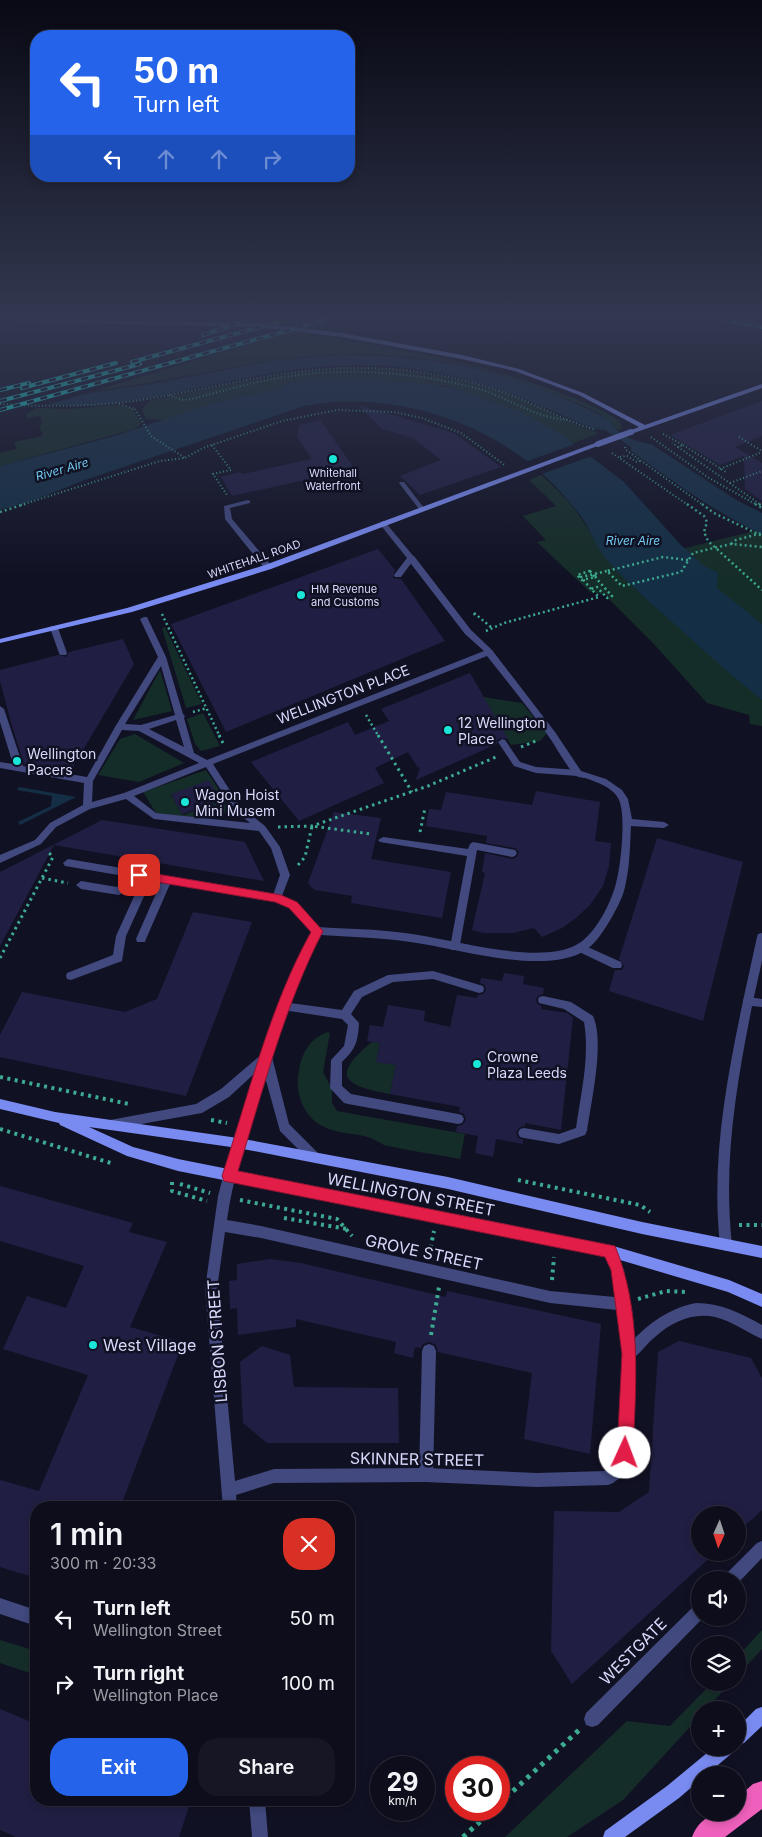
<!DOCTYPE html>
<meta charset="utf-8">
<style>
body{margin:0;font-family:Inter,sans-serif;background:#161624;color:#f1f3f6;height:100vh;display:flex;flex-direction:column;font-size:19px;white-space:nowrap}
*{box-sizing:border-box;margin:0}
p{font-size:16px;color:#9a9ca3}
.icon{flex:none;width:28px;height:28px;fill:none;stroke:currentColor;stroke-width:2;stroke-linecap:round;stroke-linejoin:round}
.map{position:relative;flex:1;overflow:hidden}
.panel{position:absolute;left:30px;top:1501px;width:325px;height:305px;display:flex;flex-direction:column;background:#0d0d1b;border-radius:20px;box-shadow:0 2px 8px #0003,0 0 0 1px #2d2d3a}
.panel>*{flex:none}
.guide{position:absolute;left:30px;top:30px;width:325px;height:152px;border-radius:20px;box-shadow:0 2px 8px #0003,0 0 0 1px #2d2d3a;background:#2563eb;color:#fff;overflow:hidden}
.needle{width:32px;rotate:183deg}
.tools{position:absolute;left:691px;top:1506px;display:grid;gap:10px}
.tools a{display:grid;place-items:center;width:55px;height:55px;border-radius:50%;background:#0d0d1b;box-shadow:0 2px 8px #0003,0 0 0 1px #2d2d3a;font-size:25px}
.speed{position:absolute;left:370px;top:1756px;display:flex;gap:10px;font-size:25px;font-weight:700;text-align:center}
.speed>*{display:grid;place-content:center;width:65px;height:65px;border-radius:50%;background:#0d0d1b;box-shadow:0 2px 8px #0003,0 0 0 1px #2d2d3a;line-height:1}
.speed small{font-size:12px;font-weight:400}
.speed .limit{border:8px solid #d22;background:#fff;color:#111}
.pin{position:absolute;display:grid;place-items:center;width:42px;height:42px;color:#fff;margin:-21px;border-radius:10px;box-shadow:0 2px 8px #0006}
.me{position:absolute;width:55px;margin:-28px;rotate:2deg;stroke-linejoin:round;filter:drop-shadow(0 0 4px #0008)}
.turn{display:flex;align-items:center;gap:18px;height:105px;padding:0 20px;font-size:22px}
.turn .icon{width:65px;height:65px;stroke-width:2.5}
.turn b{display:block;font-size:35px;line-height:42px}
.lanes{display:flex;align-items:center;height:48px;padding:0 20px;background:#0003;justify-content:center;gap:25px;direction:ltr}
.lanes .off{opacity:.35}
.round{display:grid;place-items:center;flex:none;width:52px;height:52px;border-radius:20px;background:#161624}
.overview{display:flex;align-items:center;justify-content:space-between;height:85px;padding:0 20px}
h1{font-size:30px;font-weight:600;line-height:38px}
.action{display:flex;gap:10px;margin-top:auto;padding:10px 20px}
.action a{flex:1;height:58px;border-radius:20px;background:#2563eb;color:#fff;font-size:20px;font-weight:600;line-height:58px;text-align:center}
.action a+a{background:#161624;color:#f1f3f6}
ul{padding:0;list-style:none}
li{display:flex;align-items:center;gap:15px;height:65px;padding:0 20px}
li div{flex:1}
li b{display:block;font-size:19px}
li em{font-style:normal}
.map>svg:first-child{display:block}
</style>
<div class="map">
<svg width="762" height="1837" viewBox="0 0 762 1837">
<rect width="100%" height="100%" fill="#111124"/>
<path fill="#152d28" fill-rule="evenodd" d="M 290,332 C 377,346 465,358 547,388 C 572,397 598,407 620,421 L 622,429 L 618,430 C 613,427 612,423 608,420 C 591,406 566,400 546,391 C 474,361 394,349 316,356 C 240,362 166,382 91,392 Z
M 366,368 C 415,371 464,378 510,395 C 540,406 568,424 599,433 L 574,443 L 521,412 L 447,386 L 416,383 L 314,379 L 287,384 L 283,387 L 247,397 L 244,395 L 204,406 L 165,420 L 146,419 L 142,410 L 149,401 C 222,387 292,369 366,368 Z
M 117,405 L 133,409 L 141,423 L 135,429 L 0,466 L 0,453 L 17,449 L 14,442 L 43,436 L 39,425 L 43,424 L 40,416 L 27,418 L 26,414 L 36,408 L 69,409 Z
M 541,475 C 557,489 574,506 585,524 C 595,538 601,554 613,566 L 762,529 L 762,634 L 635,589 L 762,700 L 762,726 L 750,724 L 749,715 L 707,703 L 652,642 L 605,595 L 590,592 L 537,542 L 546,540 L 523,516 L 556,506 L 529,480 Z
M 165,627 L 202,704 L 186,708 L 162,628 Z
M 160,670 L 172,711 L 133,720 Z
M 483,697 L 522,703 L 547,733 L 540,741 L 511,745 Z
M 203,713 L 220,746 L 201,751 L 195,744 L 187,719 Z
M 135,734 L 184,763 L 139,782 L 98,775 L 120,739 Z
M 206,770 L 229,805 L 226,812 L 208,819 L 156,813 L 143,792 ZM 209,781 L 221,801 L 183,815 L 171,795 Z
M 327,1032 L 330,1033 L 323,1072 L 332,1089 L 332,1103 L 337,1111 L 465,1134 L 460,1159 C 435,1154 409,1151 384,1145 C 380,1143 375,1140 371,1138 C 357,1133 342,1134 329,1129 C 304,1121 294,1093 299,1070 C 302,1052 310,1039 327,1032 Z
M 372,1042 L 380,1043 L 376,1062 L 396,1065 L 390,1094 C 344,1086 330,1076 372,1042 Z
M 762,1630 L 762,1649 L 738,1675 L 738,1656 Z
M 0,1640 L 36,1651 L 36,1675 L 0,1663 Z
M 712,1683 L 731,1683 L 705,1710 L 700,1710 L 700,1716 L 623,1800 L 567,1837 L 505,1837 L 627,1721 L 670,1726 Z"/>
<path fill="#142f45" d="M 340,355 C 409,356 473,362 538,388 C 561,397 585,407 607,419 C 611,421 611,424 614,427 C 623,437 639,443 651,444 L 738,501 L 762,513 L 762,534 C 715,513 673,481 631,451 L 631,447 L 605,430 L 591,428 C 513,393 448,365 360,365 C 269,364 184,398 94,405 C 63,407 31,403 0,401 L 0,389 L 84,394 L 152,384 L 273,361 Z
M 355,378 L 432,384 L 462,391 L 521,412 L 561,434 L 624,482 L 680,544 L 703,565 L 718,573 L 717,588 L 762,624 L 762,700 C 733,677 706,653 679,628 C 654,606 629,585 607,560 C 598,550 593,536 586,524 C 578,511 565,497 555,486 C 493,422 392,389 304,406 L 85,480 L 29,502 L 0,510 L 0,466 L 115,436 L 204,406 L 244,395 L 247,397 L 283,387 C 295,376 338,379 355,378 Z
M 19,787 L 76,797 L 20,825 L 18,822 L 51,806 L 52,796 L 17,790 Z"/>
<path fill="#111124" d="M 5,386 L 84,391 L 105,388 L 43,406 L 0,404 L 0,387 Z
M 578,443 L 592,456 L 539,475 L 525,462 Z"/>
<path fill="#201f43" d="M 762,401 L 762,436 L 735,447 L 762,463 L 762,501 L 745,489 L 744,456 L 720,465 L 670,435 Z
M 358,405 L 454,433 L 501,467 L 420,495 L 400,476 L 441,460 L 413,438 L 382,429 Z
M 320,420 L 355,469 L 232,496 L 221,477 L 240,472 L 243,474 L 312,459 L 297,437 L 299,425 Z
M 378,549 L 395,570 L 393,578 L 401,579 L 445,641 L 226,732 L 171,624 Z
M 123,639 L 134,664 L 70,772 L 24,764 L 12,726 L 0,681 L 0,670 L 58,655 L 66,657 L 69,652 Z
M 470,673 L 508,739 L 501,738 L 497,740 L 497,744 L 416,780 L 420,767 L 418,768 L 408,752 L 375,768 L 384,783 L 299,821 L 251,762 L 348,722 L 355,735 L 389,721 L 381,709 Z
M 209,780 L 222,801 L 182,814 L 171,794 Z
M 536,791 L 600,802 L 595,841 L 611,843 L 609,866 L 603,886 L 590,905 L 576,918 L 562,928 L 542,937 L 534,928 L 513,933 L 483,933 L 472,930 L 485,873 L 482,872 L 485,853 L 512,859 L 517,857 L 519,852 L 515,848 L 486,843 L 487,836 L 426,826 L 429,809 L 441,810 L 446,792 L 532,805 Z
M 334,812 L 381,818 L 371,859 L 451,872 L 442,918 L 351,903 L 352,896 L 315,890 L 311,887 L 308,883 Z
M 102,820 L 245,842 L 264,881 L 54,845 L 0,946 L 0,872 Z
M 657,838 L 743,862 L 703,1021 L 609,991 L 615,970 L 622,970 L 624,966 L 619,959 Z
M 193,912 L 252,922 L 186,1096 L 0,1057 L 0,1035 L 22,992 L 125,1012 L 157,999 Z
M 504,973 L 524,976 L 523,984 L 544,988 L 543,994 L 539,995 L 536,999 L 537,1004 L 542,1006 L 541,1009 L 567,1013 L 573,1017 L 561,1130 L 525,1123 L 525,1126 L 520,1127 L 516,1132 L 518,1138 L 523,1140 L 523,1144 L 496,1139 L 493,1157 L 475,1153 L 478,1136 L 456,1132 L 457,1126 L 462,1125 L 466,1120 L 464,1114 L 459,1112 L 460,1107 L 390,1094 L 396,1065 L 376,1062 L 380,1043 L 367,1041 L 370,1025 L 383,1027 L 388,1005 L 425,1011 L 424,1021 L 450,1027 L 457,995 L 477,998 L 478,995 L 483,994 L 486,990 L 485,985 L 480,983 L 481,978 L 502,981 Z
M 0,1186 L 133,1223 L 129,1232 L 167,1242 L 130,1327 L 183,1342 L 120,1508 L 36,1508 L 36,1578 L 0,1567 L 0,1480 L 39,1491 L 88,1375 L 3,1349 L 27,1296 L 66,1308 L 84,1266 L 0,1241 Z
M 270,1259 L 301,1263 L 446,1297 L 447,1291 L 601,1324 L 590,1454 L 524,1439 L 532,1373 L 438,1352 L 436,1345 L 430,1342 L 423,1344 L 421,1348 L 415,1347 L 413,1358 L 394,1353 L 396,1342 L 296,1319 L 296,1327 L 238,1335 L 237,1308 L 230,1309 L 229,1281 L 237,1280 L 237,1264 Z
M 679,1341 L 751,1358 L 762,1378 L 762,1510 L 738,1532 L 738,1515 L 700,1515 L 700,1552 L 716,1552 L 572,1684 L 551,1651 L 554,1511 L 619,1512 L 649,1492 L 658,1352 Z
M 262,1346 L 290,1355 L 294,1387 L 398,1388 L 399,1443 L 267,1443 L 243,1423 L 240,1362 Z
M 0,1709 L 36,1724 L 36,1800 L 191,1800 L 179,1837 L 16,1837 L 0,1830 Z"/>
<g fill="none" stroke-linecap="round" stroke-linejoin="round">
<path stroke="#3cab91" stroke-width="2" stroke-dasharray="1 2.5" stroke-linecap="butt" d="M 169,395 L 182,400 L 192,399 C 222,391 253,382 284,377 C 346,367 411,372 472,387 C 505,395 533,418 568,420
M 0,404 C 49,407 98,407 147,399 C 221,387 292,366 368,368 C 414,369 461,377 505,393 C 536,404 564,421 596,430
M 119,404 L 135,409
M 135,409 L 151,436 L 185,458
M 663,434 L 683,445 L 678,447 L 672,443
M 651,437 L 709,478 L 757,505
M 739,437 L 762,451
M 212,445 L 231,470 L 213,474 L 227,495
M 683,445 L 726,472
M 625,447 L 626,450 L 703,505
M 678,447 L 761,505
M 612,453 L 688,505
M 620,457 L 627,456 L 637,462 L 640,461
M 720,469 L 762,452
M 730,483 L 762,471
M 21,505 L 160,461 L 185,458 L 203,448 L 282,421 L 337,410 L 394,412 L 422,418 L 461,433 L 506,466"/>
<path stroke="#3cab91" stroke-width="2.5" stroke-dasharray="2 3" stroke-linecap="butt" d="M 687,504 L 704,516 L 707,522 L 704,532 L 708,541 L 762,590
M 702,504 L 714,513 L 762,536
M 755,504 L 762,508
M 759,504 L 762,506
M 0,512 L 25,504
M 731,544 L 736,540 L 762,533
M 688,560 L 663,557 L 607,571 L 622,586 L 681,572 L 693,553 L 731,544 L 762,547
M 590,571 L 595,577 L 582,580 L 577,575 Z
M 595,577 L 598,576 L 596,574
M 591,589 L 581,577 L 607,571
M 162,614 L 220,737
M 475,615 L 473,612 L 492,628
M 486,631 L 504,623 L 599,597 L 591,589 L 597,587 L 607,598 L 612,596 L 595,577
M 193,712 L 207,708
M 366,715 L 379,737"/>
<path stroke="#3cab91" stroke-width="3" stroke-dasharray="2.5 4" stroke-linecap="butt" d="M 219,735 L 223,743
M 378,735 L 412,792
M 521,747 L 538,740
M 278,827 L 312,826 L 428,786 L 496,757
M 420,832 L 425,808
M 298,865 L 305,857 L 312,826 L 371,834
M 42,878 L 68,883
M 0,958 L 53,857 L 47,851"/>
<path stroke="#3cab91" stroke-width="4" stroke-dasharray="3 4.5" stroke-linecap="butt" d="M 0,1077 L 129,1104
M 211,1120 L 227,1123
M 0,1129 L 114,1164
M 518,1180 L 640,1205 L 650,1212
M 172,1182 L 172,1191 L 207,1201
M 180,1184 L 210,1193
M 240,1200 L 337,1219 L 352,1236
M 284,1218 L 347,1229
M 739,1225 L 762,1225
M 429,1255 L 434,1231
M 552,1280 L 554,1257
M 638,1299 L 666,1291 L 686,1292
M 431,1335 L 439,1287"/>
<path stroke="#3cab91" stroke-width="5" stroke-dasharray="4 5.5" stroke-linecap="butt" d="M 499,1804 L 579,1730
M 463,1837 L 493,1810"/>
<path fill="#41497e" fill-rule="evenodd" d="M 400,482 L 404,482 L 424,508 L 423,509 L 419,509 L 399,483 Z
M 248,500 L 250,501 L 250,503 L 230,508 L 232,519 L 271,565 L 271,569 L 265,569 L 225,519 L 224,506 Z
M 383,521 L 385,522 L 415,558 L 401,577 L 395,577 L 394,575 L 407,558 L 379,523 Z
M 51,626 L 57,626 L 58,628 L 67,653 L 66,655 L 60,655 L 59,653 L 50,628 Z
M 502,739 L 505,740 L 520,762 L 536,767 L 578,770 L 582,773 L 578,776 L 536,773 L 514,766 L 498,742 Z
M 383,837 L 468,849 L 470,844 L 473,842 L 515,850 L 517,853 L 515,856 L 512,857 L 477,850 L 459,950 L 451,950 L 450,947 L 467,856 L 380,842 L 378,840 Z
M 68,859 L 277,894 L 296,902 L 323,931 L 322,934 L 314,934 L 290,908 L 275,902 L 170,884 L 146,939 L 145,942 L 137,942 L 136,939 L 161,882 L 151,881 L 126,936 L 122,961 L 71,980 L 67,979 L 66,976 L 67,973 L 113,955 L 116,936 L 142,879 L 119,895 L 81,889 L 76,885 L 81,881 L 117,887 L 130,877 L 65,866 L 63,863 Z
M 762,933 L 762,961 L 753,1001 L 752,1004 L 748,1005 L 744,1004 L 743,1001 L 757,937 L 758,934 Z
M 581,944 L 621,962 L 622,965 L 621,968 L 613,968 L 577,951 L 576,948 L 577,945 Z
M 433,971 L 483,986 L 484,989 L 483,992 L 479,993 L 433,979 L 393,982 L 362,997 L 351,1014 L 359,1023 C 358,1041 356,1049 342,1062 L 342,1086 L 351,1094 L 458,1114 L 462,1115 L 464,1119 L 462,1123 L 458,1124 L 348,1104 L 344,1103 L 330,1088 L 331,1060 L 344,1046 L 348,1025 L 342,1019 L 283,1010 L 279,1009 L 278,1006 L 279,1003 L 283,1002 L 342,1010 L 354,991 L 388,975 Z
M 543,996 L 571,1002 L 593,1016 C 605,1042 591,1102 587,1131 L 585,1135 L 559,1144 L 524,1138 L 520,1137 L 518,1133 L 520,1129 L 524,1128 L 559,1134 L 576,1128 C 581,1093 590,1056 584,1022 L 564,1009 L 539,1003 L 538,1000 L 539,997 Z
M 696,1303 C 721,1303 740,1313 762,1325 L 762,1339 C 750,1334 739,1326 727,1321 C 700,1309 675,1319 655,1337 C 646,1344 639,1356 629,1361 L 624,1359 L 622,1354 L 624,1349 C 645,1327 665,1309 696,1303 Z
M 429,1344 L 434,1346 L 436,1351 L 433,1475 L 431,1480 L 426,1482 L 421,1480 L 419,1475 L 422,1351 L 424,1346 Z"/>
<path fill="#41497e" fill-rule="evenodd" d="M 408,556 L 414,556 L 471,630 L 492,650 L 555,732 L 581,771 L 606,779 L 622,790 L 628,799 L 632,819 L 664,822 L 669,825 L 664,828 L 631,826 C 630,844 630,864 626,882 C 624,895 618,906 612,917 C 605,929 597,942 586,950 C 549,975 465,951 423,944 C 389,938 355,937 321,935 L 306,963 L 288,1006 L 272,1057 L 289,1124 L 318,1153 L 320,1157 L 318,1161 L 314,1162 L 310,1161 L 280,1131 L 265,1077 C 250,1124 234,1171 227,1220 L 261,1226 L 550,1291 L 615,1297 L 612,1270 L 604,1251 L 606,1247 L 610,1245 L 614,1247 L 624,1270 L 636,1354 L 632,1453 L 625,1474 L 613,1483 L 608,1485 L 537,1487 L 426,1482 L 274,1483 L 236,1495 L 237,1508 L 223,1508 L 205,1289 L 218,1196 L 232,1143 L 255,1073 L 229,1097 L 202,1113 L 114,1129 L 110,1128 L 108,1124 L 110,1120 L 196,1104 L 221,1089 L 262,1054 L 278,1006 L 296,962 L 314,928 L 318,927 C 347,929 376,929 405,933 C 449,938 537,966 576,945 C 595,936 613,900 617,879 C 621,862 626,816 619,800 C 614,788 597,782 585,778 C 582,778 577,777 575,775 C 568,769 555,745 549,737 C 530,709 508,683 487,656 L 213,764 L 240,806 L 265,826 L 280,847 L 290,875 L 280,901 L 274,901 L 272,898 L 280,875 L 271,848 L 259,831 L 154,819 L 126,799 L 90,809 L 56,827 L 41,844 L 0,863 L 0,855 L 35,840 L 50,823 L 83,805 L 84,783 L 0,768 L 0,762 L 13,764 L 0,722 L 0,706 L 4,709 L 23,766 L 87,777 L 115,727 L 158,657 L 140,619 L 144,617 L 147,617 L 166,657 L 183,714 L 185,716 L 184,718 L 194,753 L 207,760 L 484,651 L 465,634 L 408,560 ZM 161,666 L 175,715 L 141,725 L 125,724 ZM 176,720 L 184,747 L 149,729 ZM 122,730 L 139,731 L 199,763 L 124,793 L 92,802 L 93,781 ZM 206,767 L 234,810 L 250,823 L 156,813 L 134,796 ZM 225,1232 L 261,1238 L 550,1303 L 617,1310 L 622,1354 L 618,1453 L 614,1464 L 606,1471 L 537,1473 L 426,1468 L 274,1469 L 235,1481 L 217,1289 Z
M 748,997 L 762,999 L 762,1007 L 752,1006 C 736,1087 723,1163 732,1245 L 730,1249 L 726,1251 L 722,1249 L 720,1245 C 711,1161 726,1083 743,1001 L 744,998 Z
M 762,1541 L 762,1558 L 738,1583 L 738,1580 L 723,1580 L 725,1575 L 757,1543 Z
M 0,1598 L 36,1610 L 36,1626 L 0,1614 Z
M 700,1602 L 700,1618 L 703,1618 L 598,1725 L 592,1727 L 586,1725 L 584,1719 L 586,1713 L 695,1605 Z
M 249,1800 L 265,1800 L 268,1837 L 252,1837 Z"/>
<path fill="#798bf1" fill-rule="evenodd" d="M 20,320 L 84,320 L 259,323 L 342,333 L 462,355 L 519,369 L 583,393 L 645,425 L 762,384 L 762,388 L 631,434 L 628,432 L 629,431 L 639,427 L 579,395 L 515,371 L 462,359 L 342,337 L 259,327 L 23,322 Z
M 598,442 L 601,444 L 600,445 L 271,569 L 132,612 L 0,643 L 0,639 L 127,608 L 265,565 Z
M 0,1099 L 55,1112 L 238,1138 L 448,1177 L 642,1222 L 762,1246 L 762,1258 L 642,1234 L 448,1189 L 238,1148 L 89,1127 L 133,1147 L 178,1159 L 610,1245 L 729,1280 L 762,1294 L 762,1307 L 728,1292 L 610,1257 L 178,1171 L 127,1156 L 60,1125 L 59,1123 L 0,1109 Z
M 762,1707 L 762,1726 L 744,1743 L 738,1745 L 738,1727 L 756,1709 Z
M 713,1748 L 733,1748 L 731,1754 L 706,1775 L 700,1775 L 700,1780 L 679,1798 L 625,1837 L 603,1837 L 605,1831 L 667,1786 Z"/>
<path fill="#ee60bc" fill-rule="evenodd" d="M 762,1781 L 762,1809 L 725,1837 L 692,1837 C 701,1815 716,1812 738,1812 L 738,1797 L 753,1784 Z"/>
<g stroke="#19e6d8" stroke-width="4">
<path id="rail" d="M 724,320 L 762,327
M 203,335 L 248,320
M 132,362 L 286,320
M 22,388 L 116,363
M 0,390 L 29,383
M 0,401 L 140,364
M 0,410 L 326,320"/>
</g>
<use href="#rail" stroke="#111124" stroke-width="2.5" stroke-dasharray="7" stroke-linecap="butt"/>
<path stroke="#798bf1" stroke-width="6" d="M 598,444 L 631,432"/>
</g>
<linearGradient id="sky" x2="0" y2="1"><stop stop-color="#090914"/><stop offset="0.55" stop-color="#323850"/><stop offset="1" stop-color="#323850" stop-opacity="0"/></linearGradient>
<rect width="762" height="577" fill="url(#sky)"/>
<path fill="#e11d48" stroke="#92132f" d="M 139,871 L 281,895 L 297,902 L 323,931 C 284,1007 263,1090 238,1171 L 615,1246 C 642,1311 636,1384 633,1453 L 631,1459 L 625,1461 L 620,1459 L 617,1453 L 622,1354 L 611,1270 L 605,1257 L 224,1181 L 222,1176 C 249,1094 269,1008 311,932 L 289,908 L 275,902 L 139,879 L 134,875 Z"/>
<g fill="#19e6d8" stroke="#111124" stroke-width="2">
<circle cx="333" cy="459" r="5"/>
<circle cx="301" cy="595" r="5"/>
<circle cx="448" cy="730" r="5"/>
<circle cx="17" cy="761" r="5"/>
<circle cx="185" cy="802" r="5"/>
<circle cx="477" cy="1064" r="5"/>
<circle cx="93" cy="1345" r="5"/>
</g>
<g text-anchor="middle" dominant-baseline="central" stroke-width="5" stroke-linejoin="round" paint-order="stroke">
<g font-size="11" fill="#d8dafb" stroke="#111124">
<text x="333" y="473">Whitehall<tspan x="333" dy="13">Waterfront</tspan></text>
<text x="311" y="589" text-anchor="start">HM Revenue<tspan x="311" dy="13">and Customs</tspan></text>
</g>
<g font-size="11" fill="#d8dafb" stroke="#111124">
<text transform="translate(254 559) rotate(-19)">WHITEHALL ROAD</text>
</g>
<g font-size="12" font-style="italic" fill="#71cbf0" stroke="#111124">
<text transform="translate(62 469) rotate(-16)">River Aire</text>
<text x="633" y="540">River Aire</text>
</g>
<g font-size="14" fill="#d8dafb" stroke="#111124">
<text transform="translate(343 694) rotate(-21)">WELLINGTON PLACE</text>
</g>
<g font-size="14" fill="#d8dafb" stroke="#111124" text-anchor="start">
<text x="458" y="722">12 Wellington<tspan x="458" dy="16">Place</tspan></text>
<text x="27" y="753">Wellington<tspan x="27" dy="16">Pacers</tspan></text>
<text x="195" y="794">Wagon Hoist<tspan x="195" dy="16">Mini Musem</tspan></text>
<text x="487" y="1056">Crowne<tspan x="487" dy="16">Plaza Leeds</tspan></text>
</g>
<g font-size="16" fill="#d8dafb" stroke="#111124">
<text transform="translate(411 1194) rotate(11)">WELLINGTON STREET</text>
<text transform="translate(424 1252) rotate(12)">GROVE STREET</text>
<text transform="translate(217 1341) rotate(-94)">LISBON STREET</text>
<text transform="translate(417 1459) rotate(1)">SKINNER STREET</text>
<text transform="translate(633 1651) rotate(-45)">WESTGATE</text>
</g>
<g font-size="16" fill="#d8dafb" stroke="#111124" text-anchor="start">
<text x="103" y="1345">West Village</text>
</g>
</g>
</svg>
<div class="tools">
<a><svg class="needle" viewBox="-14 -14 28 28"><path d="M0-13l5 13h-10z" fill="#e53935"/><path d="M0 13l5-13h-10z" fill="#9a9ca3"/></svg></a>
<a><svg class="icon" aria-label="sound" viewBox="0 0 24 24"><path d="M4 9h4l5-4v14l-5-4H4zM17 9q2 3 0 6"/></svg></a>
<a><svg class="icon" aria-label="layers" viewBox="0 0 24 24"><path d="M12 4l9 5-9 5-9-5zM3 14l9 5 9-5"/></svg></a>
<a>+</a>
<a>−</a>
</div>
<div class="speed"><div>29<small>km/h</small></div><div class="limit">30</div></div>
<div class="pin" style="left:139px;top:875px;background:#d93025"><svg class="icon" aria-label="arrive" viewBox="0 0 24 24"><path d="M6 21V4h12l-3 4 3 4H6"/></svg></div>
<svg class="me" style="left:625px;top:1453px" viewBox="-20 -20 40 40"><circle r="19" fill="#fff"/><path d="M0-13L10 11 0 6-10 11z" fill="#e11d48"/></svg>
<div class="guide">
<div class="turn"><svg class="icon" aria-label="left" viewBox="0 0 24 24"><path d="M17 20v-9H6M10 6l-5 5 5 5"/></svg><div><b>50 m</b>Turn left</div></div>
<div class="lanes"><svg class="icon" aria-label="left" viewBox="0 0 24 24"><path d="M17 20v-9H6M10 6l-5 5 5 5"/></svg><svg class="icon off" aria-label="ahead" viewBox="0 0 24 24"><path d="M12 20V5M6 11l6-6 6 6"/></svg><svg class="icon off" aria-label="ahead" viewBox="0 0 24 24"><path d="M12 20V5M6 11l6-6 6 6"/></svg><svg class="icon off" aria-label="right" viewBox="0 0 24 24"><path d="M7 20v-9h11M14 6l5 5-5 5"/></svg></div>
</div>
<section class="panel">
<div class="overview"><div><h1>1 min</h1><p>300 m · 20:33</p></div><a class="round" style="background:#d93025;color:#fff"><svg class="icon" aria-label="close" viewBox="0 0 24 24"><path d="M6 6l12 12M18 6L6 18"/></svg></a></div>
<ul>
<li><svg class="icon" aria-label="left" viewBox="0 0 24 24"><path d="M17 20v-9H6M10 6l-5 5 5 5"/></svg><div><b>Turn left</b><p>Wellington Street</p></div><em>50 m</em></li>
<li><svg class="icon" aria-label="right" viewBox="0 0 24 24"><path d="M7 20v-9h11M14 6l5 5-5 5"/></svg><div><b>Turn right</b><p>Wellington Place</p></div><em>100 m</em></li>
</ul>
<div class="action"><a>Exit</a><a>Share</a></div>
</section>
</div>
